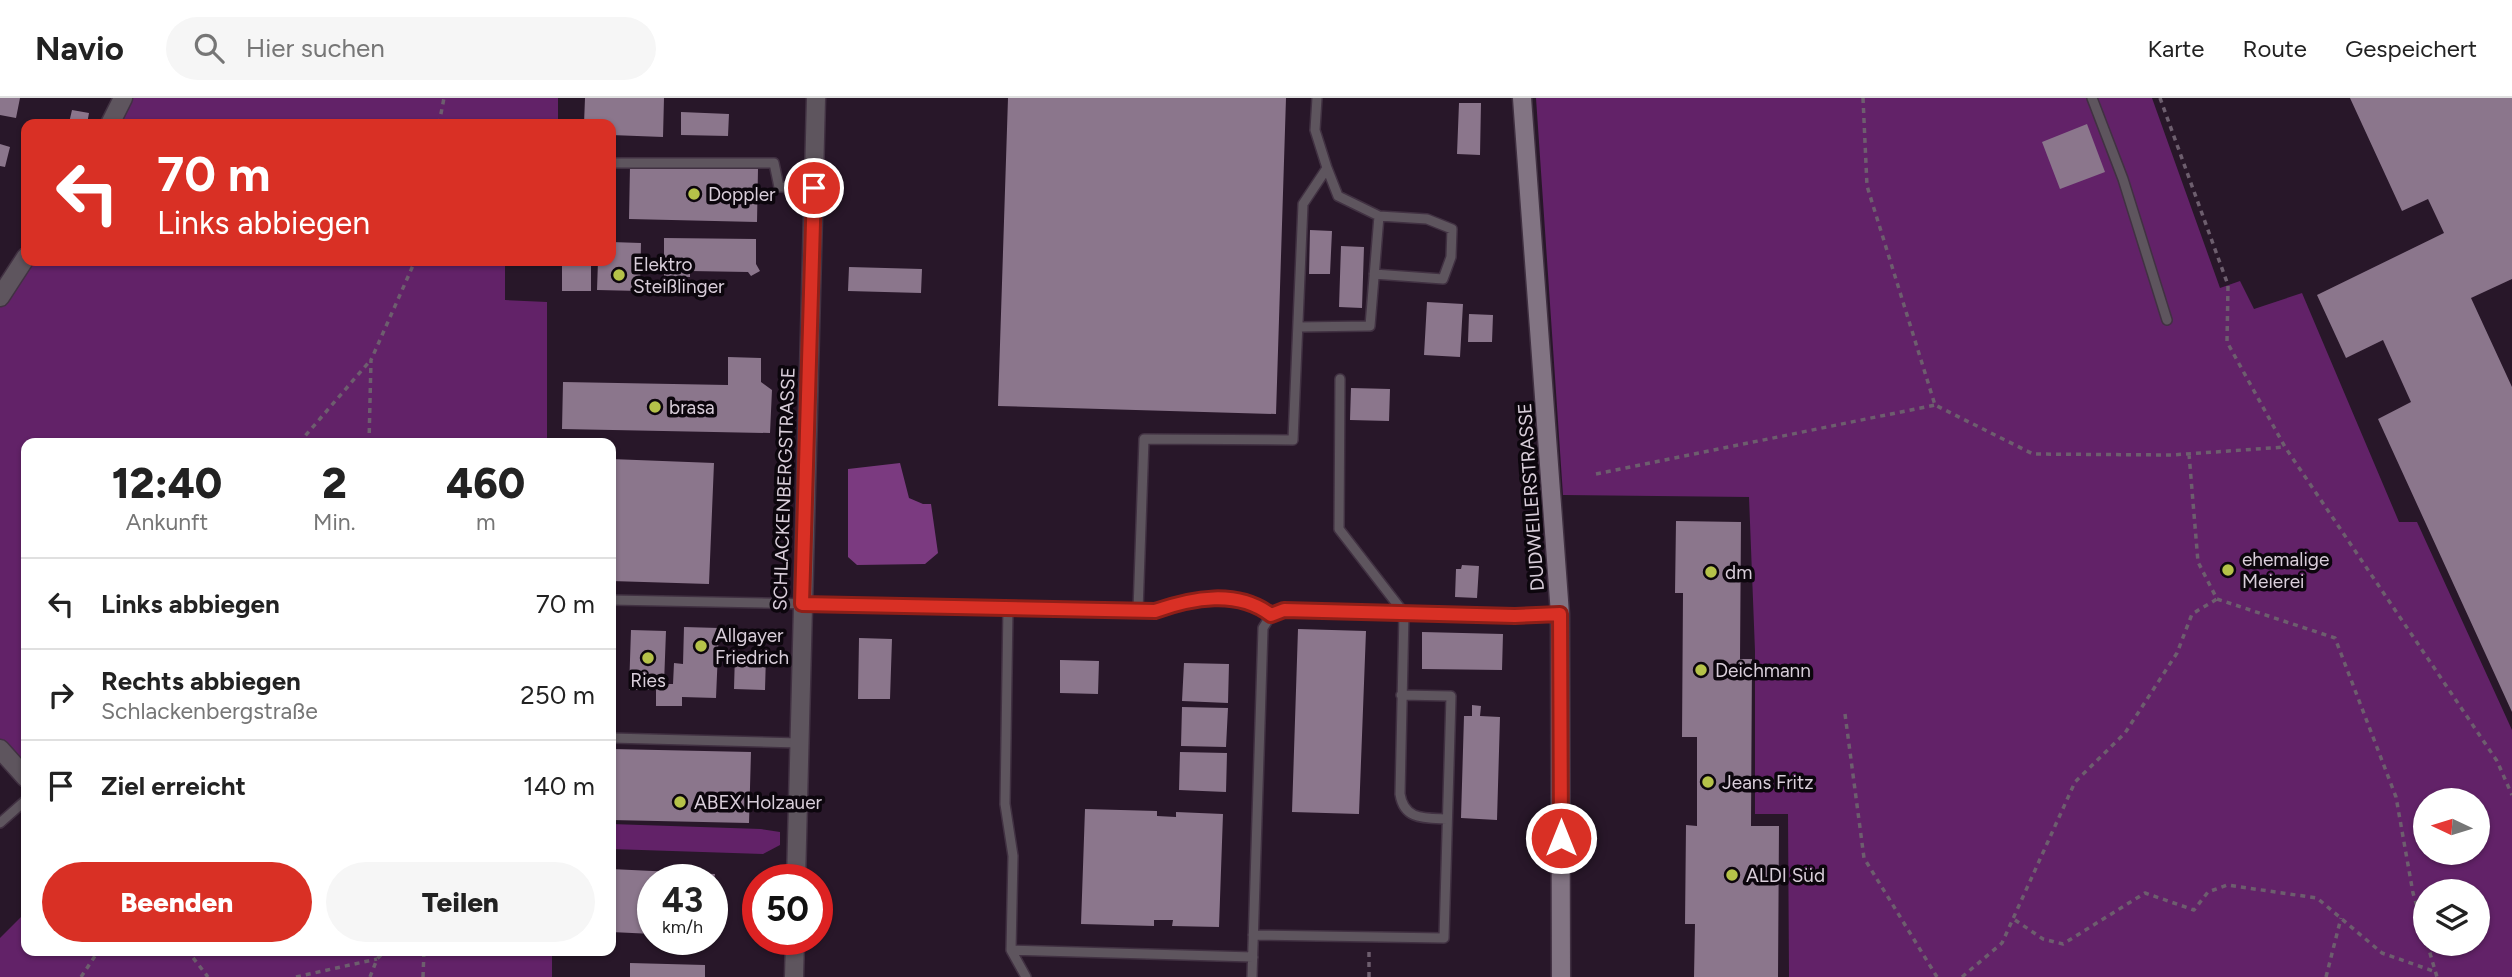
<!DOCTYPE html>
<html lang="de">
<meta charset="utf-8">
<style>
body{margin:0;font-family:Figtree,sans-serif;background:#f6f6f6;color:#222;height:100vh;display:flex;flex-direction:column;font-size:26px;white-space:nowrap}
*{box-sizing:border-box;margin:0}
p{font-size:23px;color:#767676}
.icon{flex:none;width:38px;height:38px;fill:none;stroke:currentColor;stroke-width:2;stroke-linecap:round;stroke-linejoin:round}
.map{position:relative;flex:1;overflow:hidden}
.drawer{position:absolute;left:21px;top:340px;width:595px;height:518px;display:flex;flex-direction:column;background:#fff;border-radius:14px;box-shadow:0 2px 5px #0004}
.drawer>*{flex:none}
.hud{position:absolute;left:21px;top:21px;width:595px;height:147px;border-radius:14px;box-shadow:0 2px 5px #0004;background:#d93025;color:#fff;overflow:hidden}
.needle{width:46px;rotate:274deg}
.buttons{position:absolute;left:2413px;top:690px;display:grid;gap:14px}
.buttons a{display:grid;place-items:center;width:77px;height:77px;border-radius:50%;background:#fff;box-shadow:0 2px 5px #0004;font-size:35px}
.speed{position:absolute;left:637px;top:766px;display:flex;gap:14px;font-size:35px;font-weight:700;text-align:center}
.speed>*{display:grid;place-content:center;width:91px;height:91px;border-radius:50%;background:#fff;box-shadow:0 2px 5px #0004;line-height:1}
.speed small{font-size:18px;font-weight:400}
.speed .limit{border:10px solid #d22;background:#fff;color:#111}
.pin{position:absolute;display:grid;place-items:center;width:60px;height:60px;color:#fff;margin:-30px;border:4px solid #fff;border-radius:50%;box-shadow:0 2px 7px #0007}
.me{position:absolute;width:77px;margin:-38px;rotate:0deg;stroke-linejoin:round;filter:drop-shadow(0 0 5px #0008)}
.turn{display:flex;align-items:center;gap:24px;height:147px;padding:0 21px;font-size:32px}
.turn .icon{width:91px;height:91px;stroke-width:2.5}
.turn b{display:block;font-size:49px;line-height:60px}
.eta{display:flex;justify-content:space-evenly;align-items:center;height:119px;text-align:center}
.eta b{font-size:42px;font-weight:800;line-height:49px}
.cta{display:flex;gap:14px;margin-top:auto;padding:14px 21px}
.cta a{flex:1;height:80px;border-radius:42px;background:#d93025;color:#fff;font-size:28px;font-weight:800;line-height:80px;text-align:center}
.cta a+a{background:#f6f6f6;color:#222}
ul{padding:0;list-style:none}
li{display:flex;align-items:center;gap:21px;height:91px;padding:0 21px;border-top:2px solid #e0e0e0}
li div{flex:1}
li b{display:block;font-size:26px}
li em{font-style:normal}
header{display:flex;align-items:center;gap:42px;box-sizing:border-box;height:98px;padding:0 35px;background:#fff;border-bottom:2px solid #e0e0e0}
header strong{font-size:33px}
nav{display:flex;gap:38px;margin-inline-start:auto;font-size:24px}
.search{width:490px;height:63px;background:#f6f6f6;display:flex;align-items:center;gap:18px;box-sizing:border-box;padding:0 24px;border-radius:38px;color:#767676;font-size:26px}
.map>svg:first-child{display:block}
</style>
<header>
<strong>Navio</strong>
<div class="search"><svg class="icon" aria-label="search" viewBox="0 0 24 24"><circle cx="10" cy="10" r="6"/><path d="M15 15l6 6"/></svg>Hier suchen</div>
<nav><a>Karte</a><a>Route</a><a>Gespeichert</a></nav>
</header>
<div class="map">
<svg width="2512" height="879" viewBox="0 0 2512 879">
<rect width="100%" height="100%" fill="#281729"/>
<path fill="#622268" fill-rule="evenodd" d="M 128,0 L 558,0 L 558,26 L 115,26 Z
M 1536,0 L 2152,0 L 2220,190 L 2240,183 L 2254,211 L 2302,195 L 2399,424 L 2417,424 L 2512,632 L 2512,879 L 1789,879 L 1788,716 L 1755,716 L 1755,553 L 1749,399 L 1563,397 ZM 2426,702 L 2478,702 L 2478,754 L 2426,754 ZM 2426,793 L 2478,793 L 2478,845 L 2426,845 Z
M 29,163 L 505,163 L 505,202 L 547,204 L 547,345 L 26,345 L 26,677 L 0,647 L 0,208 Z
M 611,726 L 761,731 L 780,734 L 780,747 L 763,756 L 611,751 Z
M 26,814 L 26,852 L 552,852 L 552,879 L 0,879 L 0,840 Z"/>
<path fill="#7b3a80" d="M 900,365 L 909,400 L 923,406 L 931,406 L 938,455 L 925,466 L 857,467 L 848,459 L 848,371 Z"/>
<path fill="#8b768c" d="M 0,0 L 20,0 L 16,20 L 0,17 Z
M 585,0 L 664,0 L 663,39 L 611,37 L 611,26 L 584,26 Z
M 1008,0 L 1286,0 L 1276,316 L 998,308 Z
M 2350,0 L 2512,0 L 2512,181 L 2471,200 L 2512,289 L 2512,614 L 2378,321 L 2411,304 L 2383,242 L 2346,260 L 2317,197 L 2444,135 L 2428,101 L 2402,113 Z
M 1459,5 L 1481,5 L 1480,57 L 1457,56 Z
M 72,12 L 89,15 L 87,26 L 69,25 Z
M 681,14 L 729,16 L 728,38 L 681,37 Z
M 2087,26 L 2105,74 L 2060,91 L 2042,44 Z
M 0,46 L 10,49 L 5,69 L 0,68 Z
M 630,68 L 758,71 L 757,124 L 629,121 Z
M 1310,132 L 1332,133 L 1330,176 L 1309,176 Z
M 664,140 L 756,141 L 756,166 L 760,173 L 751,178 L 748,174 L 690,173 L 690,179 L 664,178 Z
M 611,144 L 641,145 L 640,193 L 597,192 L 598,163 L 611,163 Z
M 1341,148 L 1364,149 L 1362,210 L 1339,209 Z
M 562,163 L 591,163 L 591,193 L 562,193 Z
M 849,169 L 922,171 L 921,195 L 848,193 Z
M 1427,204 L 1463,206 L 1460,259 L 1424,257 Z
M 1469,216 L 1493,217 L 1492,244 L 1468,244 Z
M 728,259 L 761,260 L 761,284 L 772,292 L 770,335 L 562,331 L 563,284 L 728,287 Z
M 1351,290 L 1390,291 L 1389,323 L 1350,322 Z
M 611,361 L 714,365 L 709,486 L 611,483 Z
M 1676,423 L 1741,424 L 1740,561 L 1752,561 L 1751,728 L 1779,728 L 1778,879 L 1694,879 L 1695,826 L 1685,826 L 1686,727 L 1697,728 L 1697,639 L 1682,639 L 1683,495 L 1675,495 Z
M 1462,467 L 1479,468 L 1477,500 L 1455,499 L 1456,471 L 1461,471 Z
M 684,529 L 719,530 L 716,600 L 682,599 L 682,608 L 656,608 L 656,592 L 629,592 L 631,532 L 666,533 L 664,586 L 673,586 L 674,565 L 683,566 Z
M 1298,531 L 1366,533 L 1359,716 L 1292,714 Z
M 1422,534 L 1503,536 L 1502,572 L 1422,571 Z
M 859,540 L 892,541 L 890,601 L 858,601 Z
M 735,555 L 766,557 L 765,592 L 734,591 Z
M 1060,562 L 1099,563 L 1098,596 L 1060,595 Z
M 1184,565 L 1229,566 L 1228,605 L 1182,603 Z
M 1472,607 L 1481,608 L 1480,618 L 1500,619 L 1497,722 L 1461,720 L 1464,618 L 1472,618 Z
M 1182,609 L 1228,610 L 1226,649 L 1181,648 Z
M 612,651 L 751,654 L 749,725 L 611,722 Z
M 1180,654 L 1227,655 L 1226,694 L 1179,692 Z
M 1085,711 L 1157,713 L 1157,718 L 1176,719 L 1176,714 L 1223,716 L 1219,829 L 1172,828 L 1173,822 L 1154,822 L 1154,828 L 1081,826 Z
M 611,771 L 715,776 L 714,782 L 653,782 L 653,836 L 611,834 Z
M 630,865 L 705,867 L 705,879 L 630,879 Z"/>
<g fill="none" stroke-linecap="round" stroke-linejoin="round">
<g stroke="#413142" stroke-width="12">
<path id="lane" d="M 2092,0 L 2123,81 L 2167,222
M 611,65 L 774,65 L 779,89 L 814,90
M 1327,70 L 1338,98 L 1379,118 L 1427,121 L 1452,131 L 1451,159 L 1443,181 L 1374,176
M 1298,229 L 1370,228 L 1379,118
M 1340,281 L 1339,431 L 1404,515 L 1400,696 C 1404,722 1424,720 1447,721
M 611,502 L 1155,513 C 1192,500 1237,491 1271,517
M 1008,510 L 1005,706 L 1013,758 L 1011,852 L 1026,879
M 1138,513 L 1144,341 L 1293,342 L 1303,106 L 1327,70 L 1315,32 L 1317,0
M 611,640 L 799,645
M 0,725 L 26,702
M 1253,837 L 1444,840 L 1451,598 L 1401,597
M 1011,852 L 1253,859
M 1252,879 L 1263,530 L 1271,517 L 1284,512 L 1515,518 L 1560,516"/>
</g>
<g stroke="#413142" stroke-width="21">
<path id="street" d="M 110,26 L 123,0
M 0,199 L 26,159
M 0,651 L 26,680
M 796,782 L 816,0
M 794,879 L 795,842"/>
</g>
<g stroke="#413142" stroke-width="21">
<path id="secondary" d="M 1522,0 L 1560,516 L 1561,879"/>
</g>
<path stroke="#6d5e6e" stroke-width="3.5" stroke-dasharray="5 5" stroke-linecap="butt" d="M 1863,0 L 1867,88 L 1935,307 L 2033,356 L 2172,357 L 2285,349
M 2160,0 L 2228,187 L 2227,244 L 2285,349 L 2497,663 L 2512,697
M 439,26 L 444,0
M 299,345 L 369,264
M 369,345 L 371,262 L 415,163
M 2189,356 L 2198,464 L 2217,501 L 2335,540 L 2396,699 L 2413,795 L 2426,839
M 1596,376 L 1935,307
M 1845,616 L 1864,760 L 1937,879
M 2015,822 L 2043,841 L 2063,846 L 2145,795 L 2194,812 L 2208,794 L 2227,787 L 2317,800 L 2382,855 L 2436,874
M 2427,845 L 2437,879
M 187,852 L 208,879
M 81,879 L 99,852
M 296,879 L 377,861
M 370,879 L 377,861 L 386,852
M 423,879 L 424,852
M 1369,879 L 1369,853
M 1962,879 L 2002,845 L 2075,684 L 2125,635 L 2177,555 L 2192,516 L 2217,501
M 2326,879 L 2341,820"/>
<use href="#lane" stroke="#5e555e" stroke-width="9"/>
<use href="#street" stroke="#5e555e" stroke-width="18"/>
<use href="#secondary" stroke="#827483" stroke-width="18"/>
</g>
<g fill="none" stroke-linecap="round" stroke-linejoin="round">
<g stroke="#8d1f18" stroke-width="18">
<path id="route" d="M 814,90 L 802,506 L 1155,513 C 1192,500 1237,491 1271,517 L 1284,512 L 1515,518 L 1560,516 L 1561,740"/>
</g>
<use href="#route" stroke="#d93025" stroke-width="12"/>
</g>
<g fill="#b5c249" stroke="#0c060d" stroke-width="2.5">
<circle cx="694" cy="96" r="7"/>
<circle cx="619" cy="177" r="7"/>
<circle cx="655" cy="309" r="7"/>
<circle cx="2228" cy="472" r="7"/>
<circle cx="1711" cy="474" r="7"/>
<circle cx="701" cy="548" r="7"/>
<circle cx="648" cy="560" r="7"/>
<circle cx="1701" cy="572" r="7"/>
<circle cx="1708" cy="684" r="7"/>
<circle cx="680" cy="704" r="7"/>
<circle cx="1732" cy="777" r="7"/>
</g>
<g text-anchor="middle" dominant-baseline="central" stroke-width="7" stroke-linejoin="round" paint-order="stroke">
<g font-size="19" fill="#d9ceda" stroke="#0c060d" text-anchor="start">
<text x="708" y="96">Doppler</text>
<text x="633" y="166">Elektro<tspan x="633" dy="22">Steißlinger</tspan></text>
<text x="669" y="309">brasa</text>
<text x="2242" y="461">ehemalige<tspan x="2242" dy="22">Meierei</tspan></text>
<text x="1725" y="474">dm</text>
<text x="715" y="537">Allgayer<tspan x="715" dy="22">Friedrich</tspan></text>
<text x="1715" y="572">Deichmann</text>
<text x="648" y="582" text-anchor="middle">Ries</text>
<text x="1722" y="684">Jeans Fritz</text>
<text x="694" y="704">ABEX Holzauer</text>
<text x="1746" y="777">ALDI Süd</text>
</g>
<g font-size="19" fill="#d9ceda" stroke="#0c060d">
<text transform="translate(784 391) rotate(-88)">SCHLACKENBERGSTRASSE</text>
<text transform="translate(1531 399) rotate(-94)">DUDWEILERSTRASSE</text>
</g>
</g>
</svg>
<div class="buttons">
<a><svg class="needle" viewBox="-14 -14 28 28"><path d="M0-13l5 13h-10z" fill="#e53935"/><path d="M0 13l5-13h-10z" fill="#767676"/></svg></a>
<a><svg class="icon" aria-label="layers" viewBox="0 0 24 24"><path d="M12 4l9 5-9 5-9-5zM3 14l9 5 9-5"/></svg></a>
</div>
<div class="speed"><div>43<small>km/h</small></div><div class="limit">50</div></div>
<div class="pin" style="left:814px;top:90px;background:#d93025"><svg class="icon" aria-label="arrive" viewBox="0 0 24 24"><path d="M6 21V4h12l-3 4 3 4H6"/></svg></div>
<svg class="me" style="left:1561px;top:740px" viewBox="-20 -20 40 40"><circle r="17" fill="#d93025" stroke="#fff" stroke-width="3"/><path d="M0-11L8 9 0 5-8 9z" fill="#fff"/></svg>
<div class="hud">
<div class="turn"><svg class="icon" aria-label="left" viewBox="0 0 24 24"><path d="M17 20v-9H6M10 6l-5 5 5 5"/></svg><div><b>70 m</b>Links abbiegen</div></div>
</div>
<section class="drawer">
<div class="eta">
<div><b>12:40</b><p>Ankunft</p></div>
<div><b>2</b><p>Min.</p></div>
<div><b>460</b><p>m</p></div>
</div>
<ul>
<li><svg class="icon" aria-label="left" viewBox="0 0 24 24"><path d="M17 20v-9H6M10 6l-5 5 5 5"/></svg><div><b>Links abbiegen</b></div><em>70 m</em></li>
<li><svg class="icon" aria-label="right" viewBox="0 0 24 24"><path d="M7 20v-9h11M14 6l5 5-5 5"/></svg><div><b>Rechts abbiegen</b><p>Schlackenbergstraße</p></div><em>250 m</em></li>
<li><svg class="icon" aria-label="arrive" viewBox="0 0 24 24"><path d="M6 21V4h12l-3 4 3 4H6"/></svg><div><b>Ziel erreicht</b></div><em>140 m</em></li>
</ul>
<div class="cta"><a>Beenden</a><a>Teilen</a></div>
</section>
</div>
